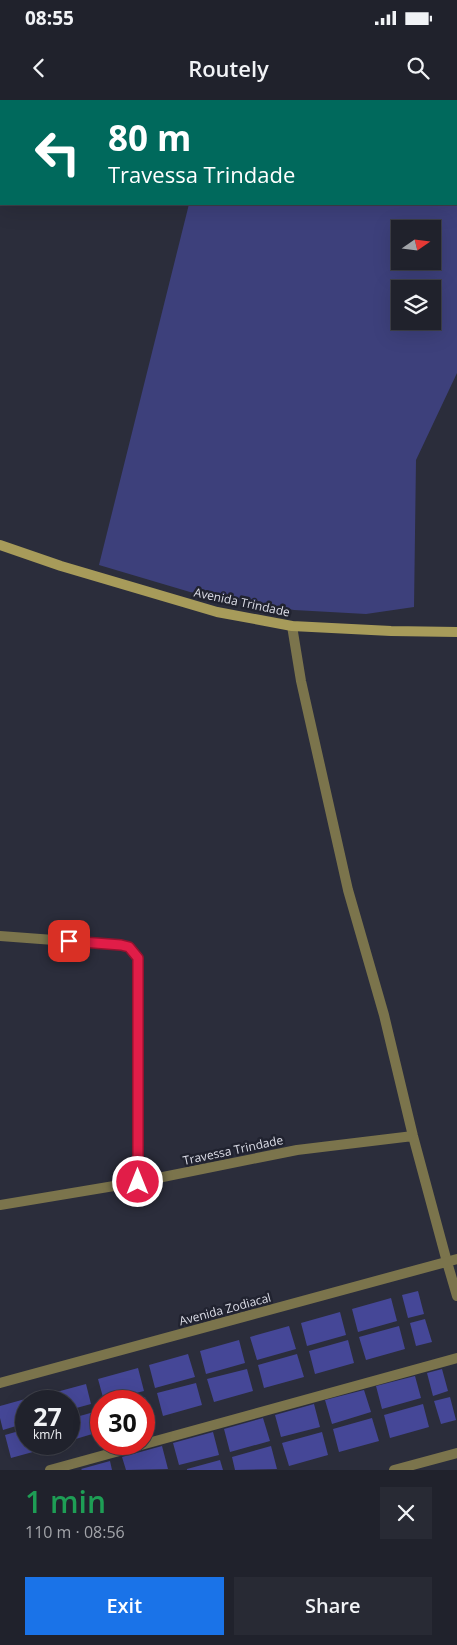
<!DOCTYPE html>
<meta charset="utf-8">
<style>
body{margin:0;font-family:"Open Sans",sans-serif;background:#282a34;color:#f1f3f6;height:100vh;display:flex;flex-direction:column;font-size:19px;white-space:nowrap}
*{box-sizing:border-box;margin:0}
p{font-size:16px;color:#a2a4a9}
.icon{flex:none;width:28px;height:28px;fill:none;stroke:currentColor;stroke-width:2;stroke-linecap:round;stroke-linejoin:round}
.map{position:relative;height:1370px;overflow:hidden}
.drawer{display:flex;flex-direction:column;background:#20222c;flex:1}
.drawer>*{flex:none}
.hud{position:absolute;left:0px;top:0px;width:458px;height:105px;box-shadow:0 5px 20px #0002,0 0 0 1px #3d3f48;background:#00695c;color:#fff;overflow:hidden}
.needle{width:32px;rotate:76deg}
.fabs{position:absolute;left:391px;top:120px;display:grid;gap:10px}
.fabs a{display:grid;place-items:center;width:50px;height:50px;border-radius:0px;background:#20222c;box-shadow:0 5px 20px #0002,0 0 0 1px #3d3f48;font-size:25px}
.speed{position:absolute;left:15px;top:1290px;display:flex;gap:10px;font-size:25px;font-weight:700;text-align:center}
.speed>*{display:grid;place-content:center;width:65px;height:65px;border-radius:50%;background:#20222c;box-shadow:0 5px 20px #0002,0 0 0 1px #3d3f48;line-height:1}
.speed small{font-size:12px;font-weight:400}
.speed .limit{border:8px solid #d22;background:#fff;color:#111}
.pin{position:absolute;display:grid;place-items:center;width:42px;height:42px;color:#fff;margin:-21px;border-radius:10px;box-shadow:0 2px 8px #0006}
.me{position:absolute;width:55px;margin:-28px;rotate:0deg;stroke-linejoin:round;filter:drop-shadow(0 0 4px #0008)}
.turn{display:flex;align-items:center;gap:18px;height:105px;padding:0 25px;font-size:22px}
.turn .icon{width:65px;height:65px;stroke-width:2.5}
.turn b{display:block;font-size:35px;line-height:42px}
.round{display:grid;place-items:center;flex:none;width:52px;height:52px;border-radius:0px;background:#282a34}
.head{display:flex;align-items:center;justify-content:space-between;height:85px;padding:0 25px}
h1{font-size:30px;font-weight:600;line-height:38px;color:#1e9e55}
.action{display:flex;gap:10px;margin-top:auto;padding:10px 25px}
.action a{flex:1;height:58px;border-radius:0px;background:#1a73e8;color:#fff;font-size:20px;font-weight:600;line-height:58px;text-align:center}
.action a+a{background:#282a34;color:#f1f3f6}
.status{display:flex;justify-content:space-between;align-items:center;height:35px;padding:0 25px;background:#20222c;direction:ltr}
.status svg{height:14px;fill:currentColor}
header{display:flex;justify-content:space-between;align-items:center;height:65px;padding:0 25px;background:#20222c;font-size:22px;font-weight:600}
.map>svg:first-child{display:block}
</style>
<div class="status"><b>08:55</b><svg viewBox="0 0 49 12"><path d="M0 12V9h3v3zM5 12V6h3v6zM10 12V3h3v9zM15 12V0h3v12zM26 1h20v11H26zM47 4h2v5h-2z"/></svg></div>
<header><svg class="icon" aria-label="back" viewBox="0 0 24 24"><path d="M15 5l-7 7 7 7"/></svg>Routely<svg class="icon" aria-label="search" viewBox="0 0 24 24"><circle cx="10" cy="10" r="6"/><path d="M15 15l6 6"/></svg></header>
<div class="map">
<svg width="457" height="1370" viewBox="0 0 457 1370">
<rect width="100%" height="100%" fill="#2b2d3b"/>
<path fill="#3d407b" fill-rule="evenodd" d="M 214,0 L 457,0 L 457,273 L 416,360 L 414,507 L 366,514 L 294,510 L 190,492 L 99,465 L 189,104 L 456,104 L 456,1 L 214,1 ZM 400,129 L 432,129 L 432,161 L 400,161 ZM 400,189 L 432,189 L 432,221 L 400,221 Z"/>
<path fill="#454797" d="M 418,1191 L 424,1214 L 408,1218 L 402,1195 Z
M 391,1198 L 397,1221 L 358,1232 L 352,1209 Z
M 340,1212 L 346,1235 L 307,1246 L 301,1223 Z
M 425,1219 L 432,1242 L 416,1246 L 410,1223 Z
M 289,1226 L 296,1249 L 257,1260 L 250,1237 Z
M 399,1226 L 405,1249 L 366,1260 L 359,1237 Z
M 239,1240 L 245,1263 L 206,1274 L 200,1251 Z
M 348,1240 L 354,1263 L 315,1274 L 309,1251 Z
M 188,1254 L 195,1277 L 155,1288 L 149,1265 Z
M 297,1254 L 304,1277 L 264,1288 L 258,1265 Z
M 138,1268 L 144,1291 L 104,1301 L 98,1279 Z
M 247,1269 L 253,1291 L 214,1302 L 207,1279 Z
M 442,1269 L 448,1291 L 433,1296 L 427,1273 Z
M 415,1276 L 421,1298 L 382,1309 L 376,1286 Z
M 196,1283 L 202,1305 L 163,1316 L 157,1293 Z
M 86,1284 L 91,1304 L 69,1310 L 69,1301 L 51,1301 L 49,1294 Z
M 364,1290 L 371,1312 L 332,1324 L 325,1300 Z
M 36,1296 L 38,1301 L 26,1301 L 26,1323 L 3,1330 L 0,1318 L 0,1306 Z
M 145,1297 L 152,1319 L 144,1322 L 144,1301 L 131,1301 Z
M 450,1297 L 456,1320 L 441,1324 L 434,1301 Z
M 314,1304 L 320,1327 L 281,1337 L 275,1315 Z
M 423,1304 L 429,1327 L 390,1338 L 384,1315 Z
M 94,1312 L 99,1332 L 69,1341 L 69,1319 Z
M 263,1318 L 270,1341 L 230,1352 L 224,1329 Z
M 372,1318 L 379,1341 L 339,1352 L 333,1329 Z
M 26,1329 L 26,1344 L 50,1344 L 51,1347 L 11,1358 L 5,1335 Z
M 213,1332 L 219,1355 L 179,1365 L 173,1343 Z
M 322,1332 L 328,1355 L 289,1366 L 282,1343 Z
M 162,1346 L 168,1369 L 126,1370 L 122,1357 Z
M 271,1346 L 277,1369 L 235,1370 L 232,1357 Z
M 220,1360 L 223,1370 L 187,1370 L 187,1369 Z
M 110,1361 L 112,1370 L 82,1370 L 81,1369 Z"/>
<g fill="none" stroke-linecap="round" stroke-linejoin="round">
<path stroke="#7b744c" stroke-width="10" d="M 292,526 L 301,581 L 348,790 L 384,915 L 413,1036 L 447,1162
M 0,836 L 121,845 L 129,847 L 138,858 L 138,1082
M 0,1105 L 138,1082 L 297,1050 L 413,1036
M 50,1370 L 457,1258
M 394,1370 L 457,1353"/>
<path stroke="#7b744c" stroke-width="10" d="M 447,1162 L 457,1196
M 0,1283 L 457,1159"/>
<path stroke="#a79b5a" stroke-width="10" d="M 0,445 L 61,466 L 217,512 L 292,526 L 391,531 L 457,532"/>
</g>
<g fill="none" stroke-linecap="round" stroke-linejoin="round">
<g stroke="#92132f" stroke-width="12">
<path id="route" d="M 69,841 L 121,845 L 129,847 L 138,858 L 138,1082"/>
</g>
<use href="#route" stroke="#e11d48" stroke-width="9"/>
</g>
<g text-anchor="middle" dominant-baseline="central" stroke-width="5" stroke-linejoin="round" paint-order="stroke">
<g font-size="12" fill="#dddee8" stroke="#212330">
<text transform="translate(242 502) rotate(12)">Avenida Trindade</text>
<text transform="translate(233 1050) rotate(-12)">Travessa Trindade</text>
<text transform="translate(225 1209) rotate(-15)">Avenida Zodiacal</text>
</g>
</g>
</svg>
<div class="fabs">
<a><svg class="needle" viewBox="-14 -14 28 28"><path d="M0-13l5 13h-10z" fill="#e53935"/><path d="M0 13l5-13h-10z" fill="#a2a4a9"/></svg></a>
<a><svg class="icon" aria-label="layers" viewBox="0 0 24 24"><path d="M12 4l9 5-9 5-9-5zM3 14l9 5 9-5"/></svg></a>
</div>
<div class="speed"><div>27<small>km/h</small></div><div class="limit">30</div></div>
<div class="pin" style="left:69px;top:841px;background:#d93025"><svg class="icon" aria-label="arrive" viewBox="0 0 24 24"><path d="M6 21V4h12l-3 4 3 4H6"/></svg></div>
<svg class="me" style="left:138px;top:1082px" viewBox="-20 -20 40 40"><circle r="17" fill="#e11d48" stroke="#fff" stroke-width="3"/><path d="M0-11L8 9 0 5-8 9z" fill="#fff"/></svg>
<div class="hud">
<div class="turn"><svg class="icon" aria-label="left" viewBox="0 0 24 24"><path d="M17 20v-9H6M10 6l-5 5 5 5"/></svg><div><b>80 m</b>Travessa Trindade</div></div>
</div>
</div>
<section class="drawer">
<div class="head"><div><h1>1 min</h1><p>110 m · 08:56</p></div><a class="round"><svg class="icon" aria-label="close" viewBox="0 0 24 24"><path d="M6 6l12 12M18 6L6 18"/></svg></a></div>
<div class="action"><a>Exit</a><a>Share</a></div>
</section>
